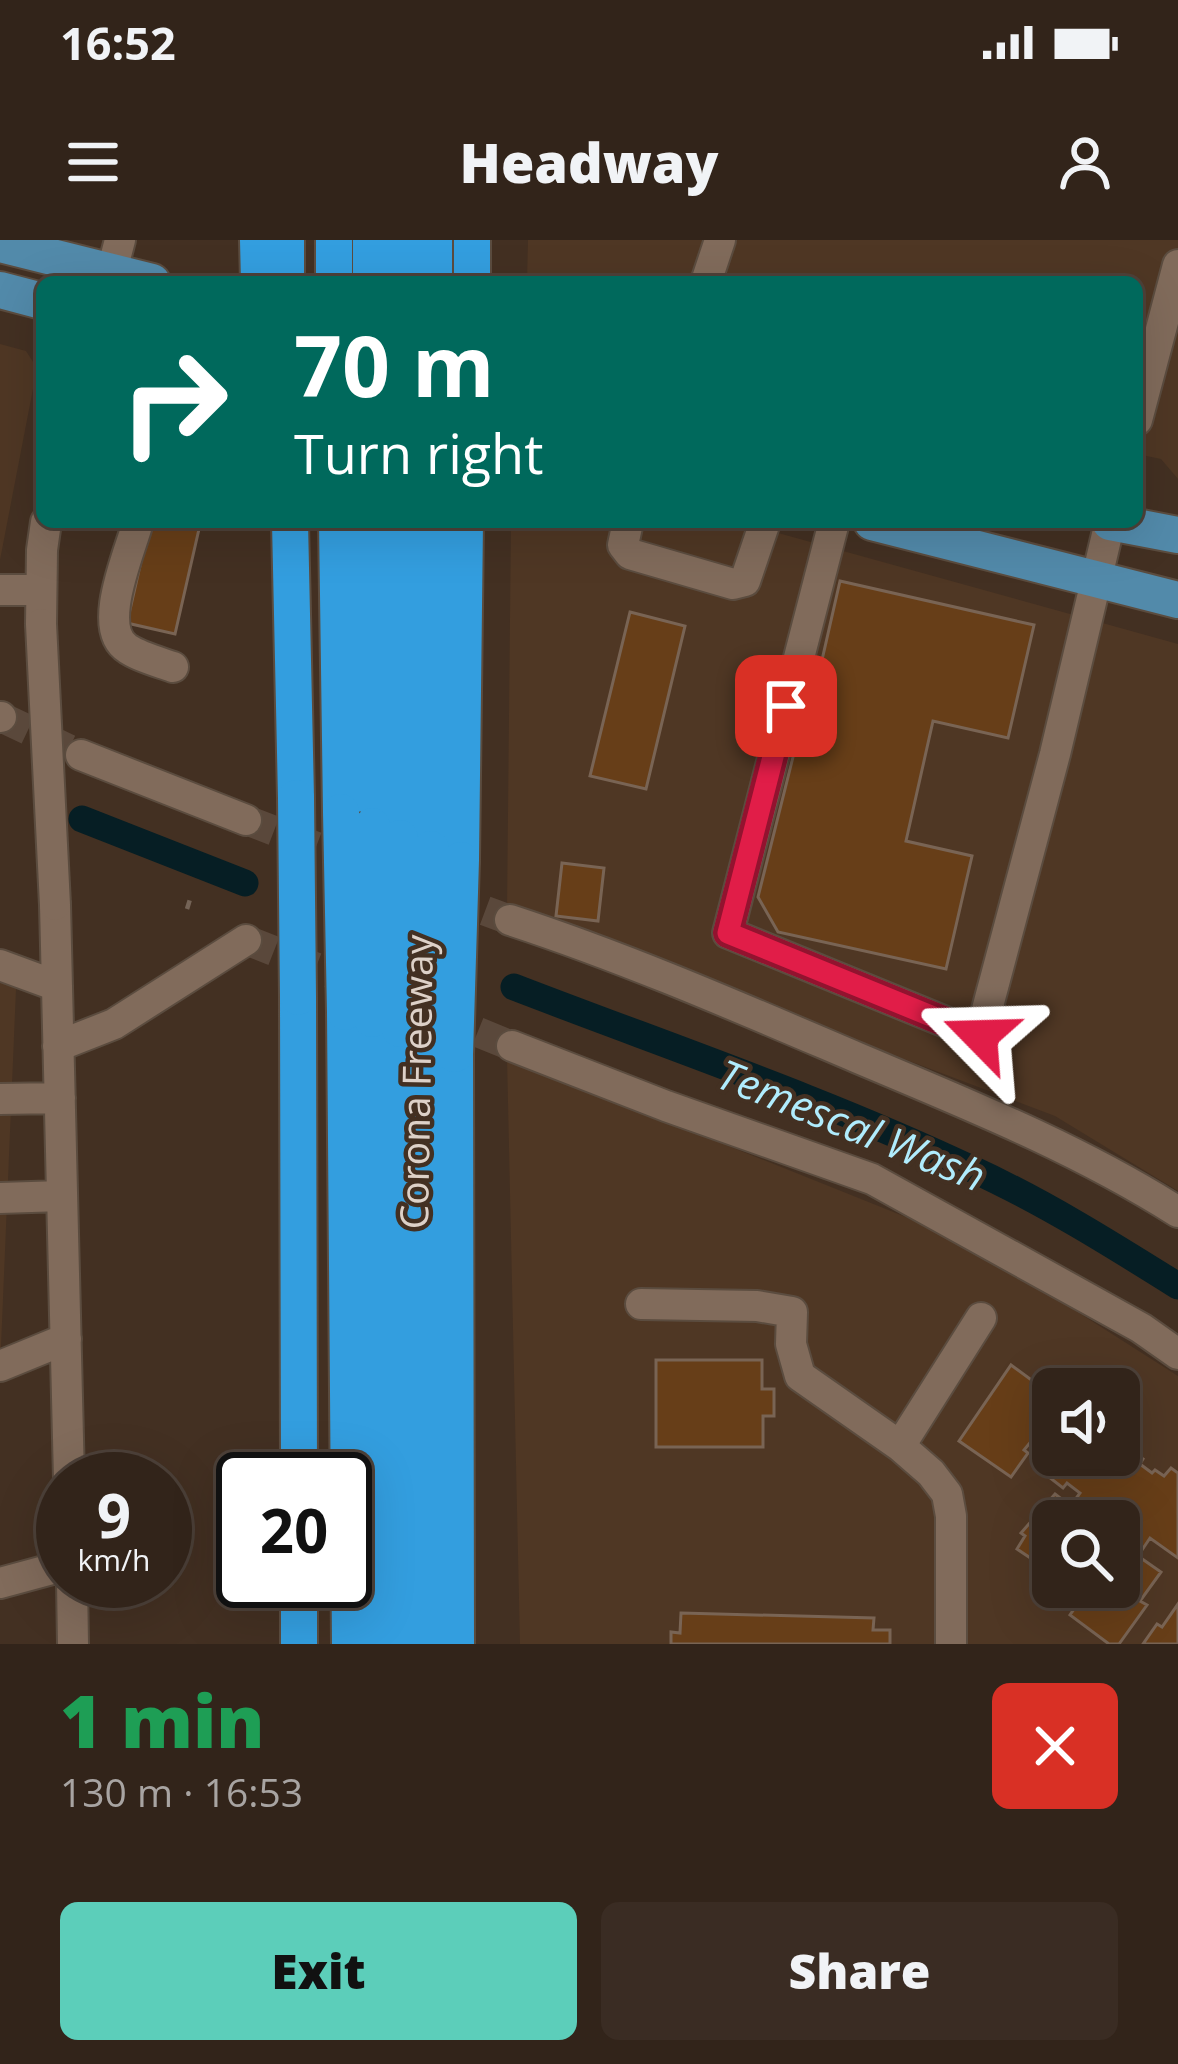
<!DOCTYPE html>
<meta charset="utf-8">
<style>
body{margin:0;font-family:"Open Sans",sans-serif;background:#3a2c23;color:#f1f3f6;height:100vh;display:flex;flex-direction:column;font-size:45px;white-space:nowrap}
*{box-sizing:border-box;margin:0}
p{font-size:39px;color:#a8a4a2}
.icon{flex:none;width:66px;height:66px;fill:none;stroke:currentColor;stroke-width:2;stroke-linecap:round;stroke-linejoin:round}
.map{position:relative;height:1404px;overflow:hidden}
.details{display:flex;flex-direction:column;background:#32241a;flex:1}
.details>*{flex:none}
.hud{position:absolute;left:36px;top:36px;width:1107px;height:252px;border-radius:18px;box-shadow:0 12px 48px #0002,0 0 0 3px #4d4139;background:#00695c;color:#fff;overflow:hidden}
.buttons{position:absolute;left:1032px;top:1128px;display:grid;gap:24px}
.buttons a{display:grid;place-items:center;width:108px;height:108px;border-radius:18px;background:#32241a;box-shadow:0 12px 48px #0002,0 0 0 3px #4d4139;font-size:60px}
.speed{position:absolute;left:36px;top:1212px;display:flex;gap:24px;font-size:60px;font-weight:700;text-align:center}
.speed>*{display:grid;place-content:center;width:156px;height:156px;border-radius:50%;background:#32241a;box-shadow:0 12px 48px #0002,0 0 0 3px #4d4139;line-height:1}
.speed small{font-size:30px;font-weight:400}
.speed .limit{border:6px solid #111;border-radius:18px;background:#fff;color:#111}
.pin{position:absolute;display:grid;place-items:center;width:102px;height:102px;color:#fff;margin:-51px;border-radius:24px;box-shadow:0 6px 18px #0006}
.me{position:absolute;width:132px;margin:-66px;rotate:292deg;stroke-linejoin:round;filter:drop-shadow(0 0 9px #0008)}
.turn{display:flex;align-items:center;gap:42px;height:252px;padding:0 60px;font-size:54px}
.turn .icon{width:156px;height:156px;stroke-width:2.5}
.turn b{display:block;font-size:84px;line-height:102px}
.round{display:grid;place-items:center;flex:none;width:126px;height:126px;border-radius:18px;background:#3a2c23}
.overview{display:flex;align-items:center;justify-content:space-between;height:204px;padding:0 60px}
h1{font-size:72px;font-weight:800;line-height:90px;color:#1e9e55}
.cta{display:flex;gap:24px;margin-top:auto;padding:24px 60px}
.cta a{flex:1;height:138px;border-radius:18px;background:#5cceba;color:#111;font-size:48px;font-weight:800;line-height:138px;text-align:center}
.cta a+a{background:#3a2c23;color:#f1f3f6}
.status{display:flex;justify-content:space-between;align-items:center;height:84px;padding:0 60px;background:#32241a;direction:ltr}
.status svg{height:33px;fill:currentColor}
header{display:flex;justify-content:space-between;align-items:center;height:156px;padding:0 60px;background:#32241a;font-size:54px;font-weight:800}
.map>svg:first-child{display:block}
</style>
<div class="status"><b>16:52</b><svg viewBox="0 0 49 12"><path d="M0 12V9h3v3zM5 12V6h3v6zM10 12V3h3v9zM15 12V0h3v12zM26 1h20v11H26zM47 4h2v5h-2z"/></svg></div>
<header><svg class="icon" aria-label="menu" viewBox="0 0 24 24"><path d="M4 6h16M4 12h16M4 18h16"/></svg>Headway<svg class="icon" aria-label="person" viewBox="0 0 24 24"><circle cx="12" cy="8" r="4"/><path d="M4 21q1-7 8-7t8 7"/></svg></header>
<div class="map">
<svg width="1178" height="1404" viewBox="0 0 1178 1404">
<rect width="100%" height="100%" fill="#433022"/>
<path fill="#4f3724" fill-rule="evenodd" d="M 528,0 L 1178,0 L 1178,239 L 1161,219 L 1137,214 L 1137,42 L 527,42 Z
M 0,104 L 26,111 L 37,128 L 0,320 Z
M 511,282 L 739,282 L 1178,404 L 1178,951 L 1055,876 L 507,669 Z
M 0,738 L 16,749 L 0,1130 Z
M 507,817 L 968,1002 L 1178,1136 L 1178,1404 L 520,1404 ZM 1053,1149 L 1119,1149 L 1119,1215 L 1053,1215 ZM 1053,1281 L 1119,1281 L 1119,1347 L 1053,1347 Z"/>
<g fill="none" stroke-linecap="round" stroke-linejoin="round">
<path stroke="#061e24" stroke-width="27" d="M 82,579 L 245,643
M 514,747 C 667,806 824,859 972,929 C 1044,962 1111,1004 1178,1046"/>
</g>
<path fill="#673e18" stroke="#796454" stroke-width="3" d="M 150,282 L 199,289 L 175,394 L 127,383 Z
M 840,341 L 1034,385 L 1008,498 L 933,481 L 906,601 L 972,616 L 946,729 L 778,692 L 758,657 L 798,497 L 804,499 Z
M 630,372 L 685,386 L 646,549 L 590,536 Z
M 562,623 L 604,628 L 598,681 L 556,676 Z
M 656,1120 L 762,1120 L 762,1149 L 774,1149 L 774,1176 L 763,1176 L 763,1207 L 656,1207 Z
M 1011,1125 L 1041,1147 L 1037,1152 L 1042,1156 L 1046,1151 L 1053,1156 L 1053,1215 L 1119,1215 L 1119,1203 L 1143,1219 L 1140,1224 L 1152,1233 L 1155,1230 L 1164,1236 L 1171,1228 L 1178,1233 L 1178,1318 L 1150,1298 L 1138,1316 L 1161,1332 L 1140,1361 L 1147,1365 L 1119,1404 L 1109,1404 L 1070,1375 L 1083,1356 L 1070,1347 L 1119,1347 L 1119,1304 L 1129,1290 L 1077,1257 L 1080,1253 L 1067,1243 L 1063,1248 L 1036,1227 L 1040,1221 L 1035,1217 L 1038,1212 L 1029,1204 L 1024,1210 L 1028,1213 L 1011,1237 L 959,1201 Z
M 1055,1254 L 1090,1281 L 1053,1281 L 1050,1331 L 1017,1309 L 1025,1296 L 1021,1293 Z
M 1178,1364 L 1178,1404 L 1143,1404 L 1157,1384 L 1162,1387 Z
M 681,1373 L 874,1378 L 873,1390 L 890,1390 L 890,1404 L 671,1404 L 671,1392 L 680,1393 Z"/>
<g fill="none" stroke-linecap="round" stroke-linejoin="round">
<path stroke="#5a483b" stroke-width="30" stroke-dasharray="30 15" stroke-linecap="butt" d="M 1,477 L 81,515
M 246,580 L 359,623
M 443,655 L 510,680
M 246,700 L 363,746
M 436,775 L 512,806"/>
<g stroke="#5b4c3f" stroke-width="34">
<path id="minor" d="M 109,42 L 120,0
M 706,42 L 720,0
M 1137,180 L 1178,25
M 138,282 C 130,312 95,389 128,409 C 140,417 159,422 173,427
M 628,282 L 623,305 L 630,314 L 733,344 L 745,341 L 765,282
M 834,282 L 728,693 L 980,796 L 1055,514 L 1110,282
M 0,350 L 41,350
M 41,384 L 42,310 L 46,282
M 0,477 L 1,477
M 81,515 L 246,580
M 55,665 L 69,1239
M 510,680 C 629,719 743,769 858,818 C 967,864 1077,908 1178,972
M 0,725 L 57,746
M 58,806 L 114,784 L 246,700
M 512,806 L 666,866 L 872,939 L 1141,1088 L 1178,1114
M 0,859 L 60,858
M 0,958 L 62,956
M 641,1064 L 757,1066 L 792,1072 L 791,1104 L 800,1136 L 900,1206 L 931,1233 L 947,1254 L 951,1276 L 951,1404
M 0,1126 L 66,1099
M 900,1206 L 981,1078
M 72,1341 L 73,1404
M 0,1343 L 63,1326"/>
</g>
<g stroke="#5b4c3f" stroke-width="40">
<path id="major" d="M 0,4 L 152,42
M 0,50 L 42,61
M 872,282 L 1178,360
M 1110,282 L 1178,295"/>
</g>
<g stroke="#5b4c3f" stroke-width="40">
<path id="highway" d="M 258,0 L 259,42
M 334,0 L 334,42
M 371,0 L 371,42
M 399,0 L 399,42
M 286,42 L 286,0
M 434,42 L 434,0
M 472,42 L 472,0
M 290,282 L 296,558
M 337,282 L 341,572
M 399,282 L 400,598
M 372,586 L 372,282
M 431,609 L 432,282
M 461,620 L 465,282
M 298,757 L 299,1239
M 345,772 L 350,1404
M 372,779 L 375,1393
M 400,789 L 400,1404
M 455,814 L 456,1404
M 299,1341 L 299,1404
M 425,1400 L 430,814"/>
</g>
<path stroke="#746356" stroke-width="4.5" stroke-dasharray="9 9" stroke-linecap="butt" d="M 187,669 L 192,653"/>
<use href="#minor" stroke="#816b5b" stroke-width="30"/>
<use href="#major" stroke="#528aaa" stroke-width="36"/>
<use href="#highway" stroke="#339edf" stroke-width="36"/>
<g stroke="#5b4c3f" stroke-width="34" stroke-linecap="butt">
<path id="minor-bridge" d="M 41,384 L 55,665"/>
</g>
<g stroke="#5b4c3f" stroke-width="40" stroke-linecap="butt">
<path id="highway-bridge" d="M 296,558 L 298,757
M 341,572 L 345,772
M 372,586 L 372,779
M 400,789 L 400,598
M 430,814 L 431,609
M 455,814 L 461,620"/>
</g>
<use href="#minor-bridge" stroke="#816b5b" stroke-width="30"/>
<use href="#highway-bridge" stroke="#339edf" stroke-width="36"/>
</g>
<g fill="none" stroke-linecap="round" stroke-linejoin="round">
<g stroke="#92132f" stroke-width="30">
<path id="route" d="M 786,466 L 728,693 L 980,796"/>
</g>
<use href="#route" stroke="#e11d48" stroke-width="21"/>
</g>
<g text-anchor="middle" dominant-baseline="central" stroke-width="9" stroke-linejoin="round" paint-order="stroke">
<g font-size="39" fill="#ddd1c8" stroke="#433022">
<text transform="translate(415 842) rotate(-89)">Corona Freeway</text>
</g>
<g font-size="42" font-style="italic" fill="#b0ecfd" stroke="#433022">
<text transform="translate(852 884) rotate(22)">Temescal Wash</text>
</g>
</g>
</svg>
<div class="buttons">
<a><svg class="icon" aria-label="sound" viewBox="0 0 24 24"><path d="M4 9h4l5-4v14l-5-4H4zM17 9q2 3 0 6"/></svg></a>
<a><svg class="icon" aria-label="search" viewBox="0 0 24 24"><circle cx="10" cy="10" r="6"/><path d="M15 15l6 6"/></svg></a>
</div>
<div class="speed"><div>9<small>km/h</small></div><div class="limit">20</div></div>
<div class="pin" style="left:786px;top:466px;background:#d93025"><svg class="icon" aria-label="arrive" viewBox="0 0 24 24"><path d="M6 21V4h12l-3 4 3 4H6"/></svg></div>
<svg class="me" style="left:980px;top:796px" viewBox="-20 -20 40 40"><path d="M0-17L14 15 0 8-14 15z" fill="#e11d48" stroke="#fff" stroke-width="4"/></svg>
<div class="hud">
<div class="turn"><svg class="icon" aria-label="right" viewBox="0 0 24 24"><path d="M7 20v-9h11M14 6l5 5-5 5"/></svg><div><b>70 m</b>Turn right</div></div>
</div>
</div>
<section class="details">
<div class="overview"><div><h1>1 min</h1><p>130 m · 16:53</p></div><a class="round" style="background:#d93025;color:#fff"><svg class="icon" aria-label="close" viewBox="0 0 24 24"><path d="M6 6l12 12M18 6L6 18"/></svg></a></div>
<div class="cta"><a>Exit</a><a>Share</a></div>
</section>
